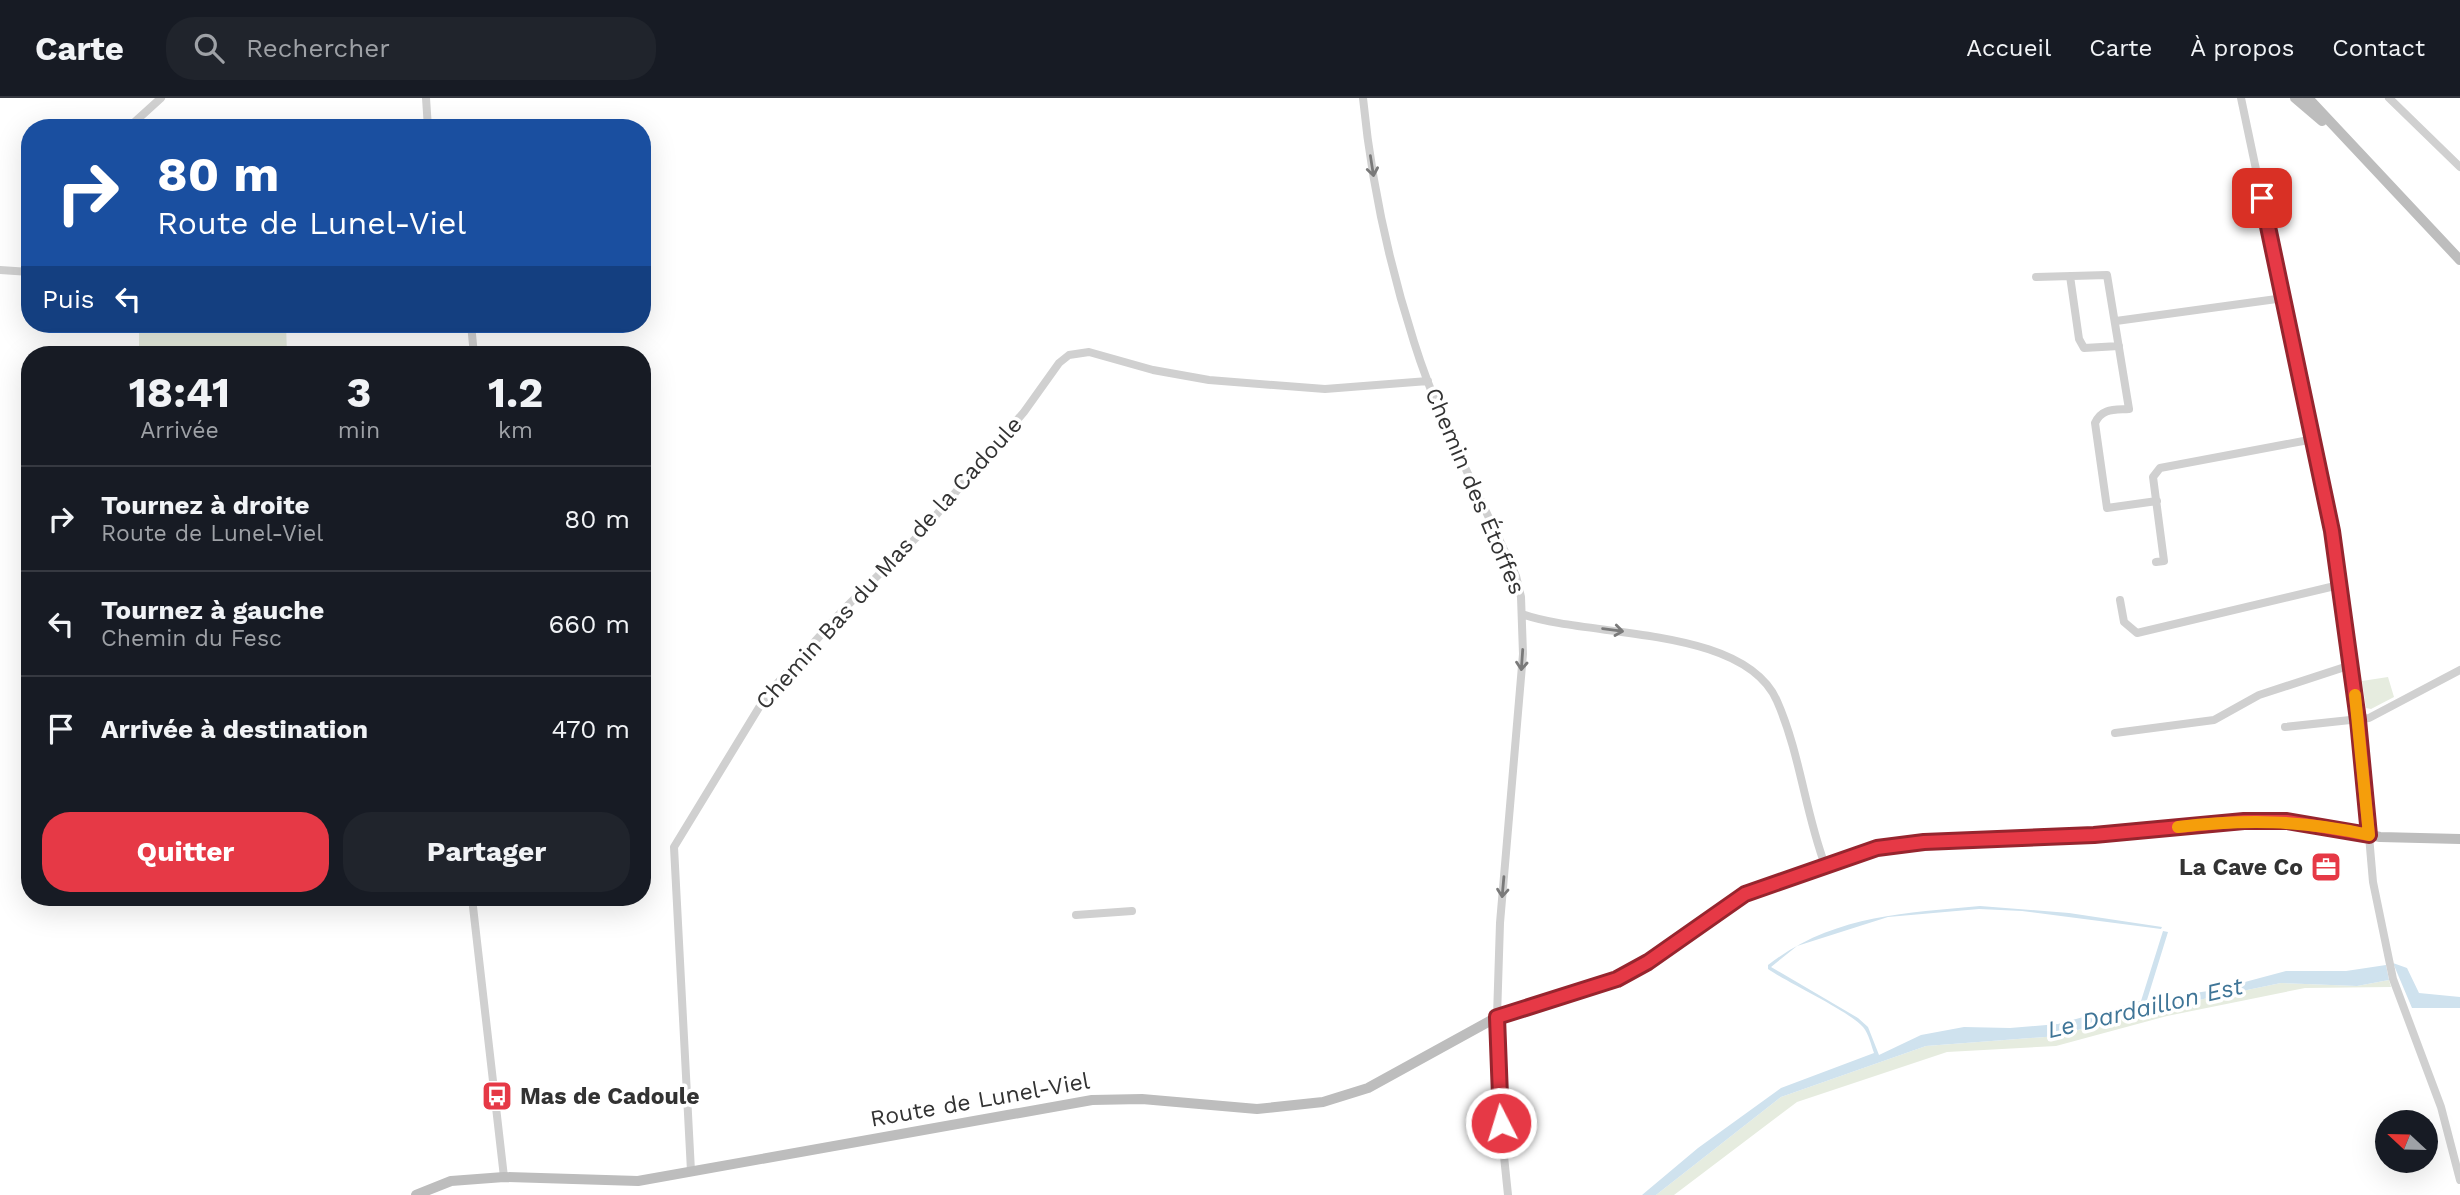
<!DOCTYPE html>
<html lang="fr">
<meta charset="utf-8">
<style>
body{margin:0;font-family:"Work Sans",sans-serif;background:#20242c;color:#f1f3f6;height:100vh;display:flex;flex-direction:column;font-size:26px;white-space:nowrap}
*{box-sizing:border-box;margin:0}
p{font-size:23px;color:#9ea1a6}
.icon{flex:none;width:38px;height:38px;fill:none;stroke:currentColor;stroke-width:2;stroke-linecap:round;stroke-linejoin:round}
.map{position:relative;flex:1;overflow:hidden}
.drawer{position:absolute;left:21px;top:248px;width:630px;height:560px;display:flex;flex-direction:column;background:#171b24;border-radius:28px;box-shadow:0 7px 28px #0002}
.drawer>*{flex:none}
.top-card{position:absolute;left:21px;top:21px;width:630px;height:214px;border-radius:28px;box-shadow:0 7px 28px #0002;background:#1a4fa0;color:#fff;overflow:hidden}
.needle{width:46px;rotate:292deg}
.controls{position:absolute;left:2375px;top:1012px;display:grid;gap:14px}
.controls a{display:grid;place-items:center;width:63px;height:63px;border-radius:50%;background:#171b24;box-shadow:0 7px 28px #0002;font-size:35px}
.pin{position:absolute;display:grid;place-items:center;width:60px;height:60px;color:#fff;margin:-30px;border-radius:14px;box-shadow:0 4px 10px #0006}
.me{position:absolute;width:77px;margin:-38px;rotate:355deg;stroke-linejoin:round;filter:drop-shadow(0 0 5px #0008)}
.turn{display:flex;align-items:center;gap:24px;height:147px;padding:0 21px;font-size:32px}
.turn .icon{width:91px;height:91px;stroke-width:2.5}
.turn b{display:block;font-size:49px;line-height:60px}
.then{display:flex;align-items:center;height:66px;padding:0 21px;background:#0003;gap:14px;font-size:26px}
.eta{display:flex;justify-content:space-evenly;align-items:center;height:119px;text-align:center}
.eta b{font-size:42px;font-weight:700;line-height:49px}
.button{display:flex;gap:14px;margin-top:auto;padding:14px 21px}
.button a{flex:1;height:80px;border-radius:28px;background:#e63946;color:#fff;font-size:28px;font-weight:700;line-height:80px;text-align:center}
.button a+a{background:#20242c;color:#f1f3f6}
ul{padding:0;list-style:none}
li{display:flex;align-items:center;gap:21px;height:105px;padding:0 21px;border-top:2px solid #363941}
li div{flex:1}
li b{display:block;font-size:26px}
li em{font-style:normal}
header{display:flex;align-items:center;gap:42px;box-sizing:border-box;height:98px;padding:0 35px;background:#171b24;border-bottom:2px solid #363941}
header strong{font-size:33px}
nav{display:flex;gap:38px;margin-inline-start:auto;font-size:24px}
.search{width:490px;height:63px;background:#20242c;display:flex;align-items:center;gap:18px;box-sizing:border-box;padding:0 24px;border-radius:28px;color:#9ea1a6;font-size:26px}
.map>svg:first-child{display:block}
</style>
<header>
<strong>Carte</strong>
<div class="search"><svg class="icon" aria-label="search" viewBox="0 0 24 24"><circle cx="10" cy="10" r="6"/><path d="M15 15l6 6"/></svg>Rechercher</div>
<nav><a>Accueil</a><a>Carte</a><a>À propos</a><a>Contact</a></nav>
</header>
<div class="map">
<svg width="2460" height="1097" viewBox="0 0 2460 1097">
<rect width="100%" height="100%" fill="#fff"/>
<path fill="#e6ecdf" d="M 139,226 L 286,226 L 287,257 L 139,257 Z
M 2388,579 L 2394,599 L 2371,611 L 2366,610 L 2362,583 Z
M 2389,882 L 2391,889 L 2305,890 L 2167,918 L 2056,948 L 1947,954 L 1797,1004 L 1674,1097 L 1656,1097 L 1781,999 L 1926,948 L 2058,938 L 2131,916 L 2281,885 L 2357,888 Z"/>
<path fill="#cfe2ee" d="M 1980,808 L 2069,815 L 2162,829 L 2161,831 L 2022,813 L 1979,811 L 1888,819 L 1797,848 L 1771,869 L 1858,920 L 1868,929 L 1879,957 L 1921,937 L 1964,929 L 2010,930 L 2058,926 L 2141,903 L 2163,833 L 2168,834 L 2147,902 L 2215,892 L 2286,873 L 2346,873 L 2386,867 L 2389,882 L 2357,888 L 2281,885 L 2131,916 L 2058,938 L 1926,948 L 1781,999 L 1656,1097 L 1642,1097 L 1698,1050 L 1781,990 L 1874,955 C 1871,947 1869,936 1863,929 C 1849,913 1790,886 1768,871 L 1768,867 C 1831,818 1902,815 1980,808 Z
M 2393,865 L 2407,870 L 2419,895 L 2460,899 L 2460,910 L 2412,910 Z"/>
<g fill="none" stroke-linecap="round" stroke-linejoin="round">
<path stroke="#d0d0d0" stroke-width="8" d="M 426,0 L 428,30
M 1363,0 C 1371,82 1389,166 1414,244 C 1439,325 1482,401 1516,478 L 1521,499 L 1523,556 L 1500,825 L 1497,919 L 1498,1000 L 1508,1097
M 2241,0 L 2332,433 L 2359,622 L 2373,784 L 2393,881 L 2441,1009 L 2460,1082
M 2389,0 L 2460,69
M 128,30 L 161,0
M 0,172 L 30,174
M 2070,178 L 2079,241 L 2084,250 L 2119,248
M 2036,179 L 2107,177 L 2129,311 C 2114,312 2102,310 2095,325 L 2107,410 L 2157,403
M 2116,223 L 2284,200
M 471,226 L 474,257
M 2156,464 L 2164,463 L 2153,379 L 2160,370 L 2314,341
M 2120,502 L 2124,524 L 2137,535 L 2339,487
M 1522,516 C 1588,540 1744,527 1777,603 C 1800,655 1805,714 1825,767
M 2285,629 L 2369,620 L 2460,572
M 2115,635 L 2214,622 L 2259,597 L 2351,567
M 472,800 L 504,1079
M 1076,817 L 1132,813
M 691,1073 L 674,749 L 766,598 L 844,511 L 920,436 L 1024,314 L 1059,265 L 1069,257 L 1089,254 L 1153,272 L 1209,282 L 1325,291 L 1428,283"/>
<path stroke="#bdbdbd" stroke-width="10" d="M 2295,0 L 2322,23
M 2308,0 L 2460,162
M 416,1097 L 451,1083 L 504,1079 L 638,1083 L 1092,1002 L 1142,1001 L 1257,1011 L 1323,1004 L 1368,990 L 1497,919 L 1617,881 L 1649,864 L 1746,796 L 1877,750 L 1924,744 L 2093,738 L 2266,722 L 2317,726 L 2380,739 L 2460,741"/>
</g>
<defs><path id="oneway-shaft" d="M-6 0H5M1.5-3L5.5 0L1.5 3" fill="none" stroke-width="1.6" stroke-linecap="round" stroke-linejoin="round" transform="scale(1.75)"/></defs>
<g stroke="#7a7a7a">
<use href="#oneway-shaft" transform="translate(1372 68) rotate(81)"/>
<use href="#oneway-shaft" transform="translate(1613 532) rotate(7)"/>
<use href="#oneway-shaft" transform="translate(1522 562) rotate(94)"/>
<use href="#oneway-shaft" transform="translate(1503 789) rotate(95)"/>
</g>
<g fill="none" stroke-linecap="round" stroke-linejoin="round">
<g stroke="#96252e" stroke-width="18">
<path id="route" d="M 1501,1025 L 1497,919 L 1617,881 L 1648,864 L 1745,796 L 1877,750 L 1924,744 L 2094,737 L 2244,723 L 2287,723 L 2369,737 L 2358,622 L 2332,433 L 2262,100"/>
</g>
<use href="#route" stroke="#e63946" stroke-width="12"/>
<path stroke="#f59e0b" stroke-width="12" d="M 2178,729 C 2246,721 2301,722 2369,737 L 2355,597"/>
</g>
<defs>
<g id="office-square" transform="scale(1.575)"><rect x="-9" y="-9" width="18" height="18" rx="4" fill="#e63946" stroke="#fff"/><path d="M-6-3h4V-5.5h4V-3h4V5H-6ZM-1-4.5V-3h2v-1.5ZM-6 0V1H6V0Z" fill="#fff"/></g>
<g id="bus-square" transform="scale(1.575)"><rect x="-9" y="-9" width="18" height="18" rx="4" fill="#e63946" stroke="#fff"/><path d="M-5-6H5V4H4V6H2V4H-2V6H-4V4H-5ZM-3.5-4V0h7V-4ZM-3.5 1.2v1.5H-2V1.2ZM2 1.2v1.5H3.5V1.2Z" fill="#fff"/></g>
</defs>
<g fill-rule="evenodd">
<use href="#office-square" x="2326" y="769"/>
<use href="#bus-square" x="497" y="998"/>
</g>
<g text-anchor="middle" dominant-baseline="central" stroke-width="7" stroke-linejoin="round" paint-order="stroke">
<g font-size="23" fill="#333" stroke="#fff">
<text transform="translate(1475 393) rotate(67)">Chemin des Étoffes</text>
<text transform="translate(889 465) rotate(-48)">Chemin Bas du Mas de la Cadoule</text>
<text transform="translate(980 1002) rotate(-10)">Route de Lunel-Viel</text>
</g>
<g font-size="23" font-weight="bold" fill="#333" stroke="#fff" text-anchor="end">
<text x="2303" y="769">La Cave Co</text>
<text x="520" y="998" text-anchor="start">Mas de Cadoule</text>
</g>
<g font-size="24" font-style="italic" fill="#3f7597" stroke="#fff">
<text transform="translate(2145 910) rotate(-13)">Le Dardaillon Est</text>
</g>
</g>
</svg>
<div class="controls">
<a><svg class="needle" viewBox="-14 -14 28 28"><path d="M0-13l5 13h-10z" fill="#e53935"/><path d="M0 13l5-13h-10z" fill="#9ea1a6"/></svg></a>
</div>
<div class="pin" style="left:2262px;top:100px;background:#d93025"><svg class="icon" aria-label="arrive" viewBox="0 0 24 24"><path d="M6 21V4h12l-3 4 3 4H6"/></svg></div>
<svg class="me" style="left:1501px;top:1025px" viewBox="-20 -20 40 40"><circle r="17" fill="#e63946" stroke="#fff" stroke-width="3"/><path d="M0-11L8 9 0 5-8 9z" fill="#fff"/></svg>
<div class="top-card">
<div class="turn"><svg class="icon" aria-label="right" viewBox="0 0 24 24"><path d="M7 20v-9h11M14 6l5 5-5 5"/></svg><div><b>80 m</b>Route de Lunel-Viel</div></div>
<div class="then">Puis<svg class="icon" aria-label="left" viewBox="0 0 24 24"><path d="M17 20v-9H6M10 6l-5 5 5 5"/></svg></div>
</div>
<section class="drawer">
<div class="eta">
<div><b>18:41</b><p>Arrivée</p></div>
<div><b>3</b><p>min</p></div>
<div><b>1.2</b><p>km</p></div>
</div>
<ul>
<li><svg class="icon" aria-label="right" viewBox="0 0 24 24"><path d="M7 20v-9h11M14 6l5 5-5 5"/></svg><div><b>Tournez à droite</b><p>Route de Lunel-Viel</p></div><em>80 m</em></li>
<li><svg class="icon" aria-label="left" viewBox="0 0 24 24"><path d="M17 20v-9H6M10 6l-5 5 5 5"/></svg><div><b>Tournez à gauche</b><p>Chemin du Fesc</p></div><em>660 m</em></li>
<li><svg class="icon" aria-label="arrive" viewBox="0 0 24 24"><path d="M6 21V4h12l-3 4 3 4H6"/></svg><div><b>Arrivée à destination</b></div><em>470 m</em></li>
</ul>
<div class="button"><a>Quitter</a><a>Partager</a></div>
</section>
</div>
